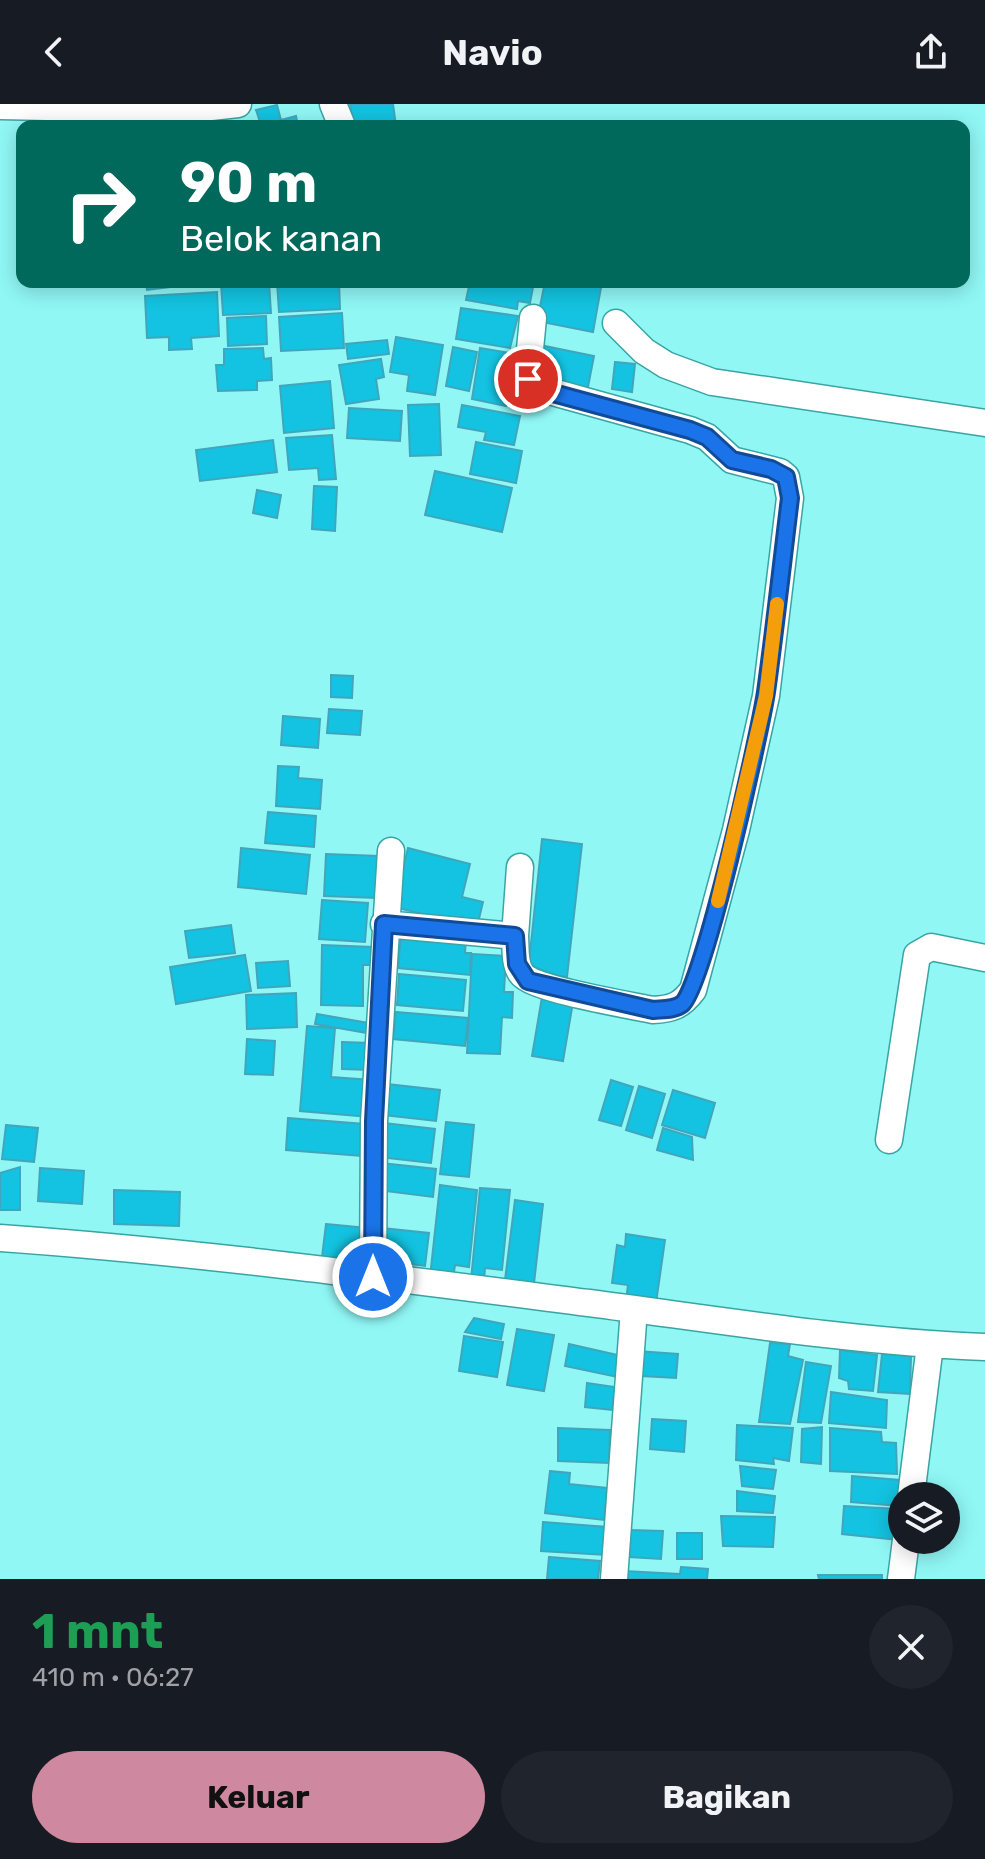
<!DOCTYPE html>
<html lang="id">
<meta charset="utf-8">
<style>
body{margin:0;font-family:Rubik,sans-serif;background:#20242c;color:#f1f3f6;height:100vh;display:flex;flex-direction:column;font-size:30px;white-space:nowrap}
*{box-sizing:border-box;margin:0}
p{font-size:26px;color:#9ea1a6}
.icon{flex:none;width:44px;height:44px;fill:none;stroke:currentColor;stroke-width:2;stroke-linecap:round;stroke-linejoin:round}
.map{position:relative;height:1475px;overflow:hidden}
.side{display:flex;flex-direction:column;background:#171b24;flex:1}
.side>*{flex:none}
.top-card{position:absolute;left:16px;top:16px;width:954px;height:168px;border-radius:16px;box-shadow:0 4px 20px #0003;background:#00695c;color:#fff;overflow:hidden}
.tools{position:absolute;left:888px;top:1378px;display:grid;gap:16px}
.tools a{display:grid;place-items:center;width:72px;height:72px;border-radius:50%;background:#171b24;box-shadow:0 4px 20px #0003;font-size:40px}
.pin{position:absolute;display:grid;place-items:center;width:68px;height:68px;color:#fff;margin:-34px;border:4px solid #fff;border-radius:50%;box-shadow:0 2px 8px #0007}
.me{position:absolute;width:88px;margin:-44px;rotate:0deg;stroke-linejoin:round;filter:drop-shadow(0 0 6px #0008)}
.turn{display:flex;align-items:center;gap:28px;height:168px;padding:0 32px;font-size:36px}
.turn .icon{width:104px;height:104px;stroke-width:2.5}
.turn b{display:block;font-size:56px;line-height:68px}
.round{display:grid;place-items:center;flex:none;width:84px;height:84px;border-radius:42px;background:#20242c}
.overview{display:flex;align-items:center;justify-content:space-between;height:136px;padding:0 32px}
h1{font-size:48px;font-weight:700;line-height:60px;color:#1e9e55}
.cta{display:flex;gap:16px;margin-top:auto;padding:16px 32px}
.cta a{flex:1;height:92px;border-radius:48px;background:#ce88a0;color:#111;font-size:32px;font-weight:700;line-height:92px;text-align:center}
.cta a+a{background:#20242c;color:#f1f3f6}
header{display:flex;justify-content:space-between;align-items:center;height:104px;padding:0 32px;background:#171b24;font-size:36px;font-weight:700}
.map>svg:first-child{display:block}
</style>
<header><svg class="icon" aria-label="back" viewBox="0 0 24 24"><path d="M15 5l-7 7 7 7"/></svg>Navio<svg class="icon" aria-label="share" viewBox="0 0 24 24"><path d="M12 15V3M7 8l5-5 5 5M5 13v7h14v-7"/></svg></header>
<div class="map">
<svg width="985" height="1475" viewBox="0 0 985 1475">
<rect width="100%" height="100%" fill="#90f7f5"/>
<path fill="#13c3e1" stroke="#41a6bb" stroke-width="2" d="M 350,0 L 393,0 L 396,22 L 354,22 Z
M 277,1 L 281,16 L 296,12 L 298,22 L 246,22 L 260,18 L 256,6 Z
M 146,178 L 212,178 L 147,186 Z
M 269,178 L 271,209 L 223,211 L 221,179 Z
M 277,178 L 339,178 L 340,205 L 279,208 Z
M 470,178 L 534,178 L 530,199 L 518,197 L 517,205 L 466,196 Z
M 545,178 L 602,178 L 593,228 L 537,217 Z
M 217,188 L 219,232 L 191,234 L 192,245 L 169,246 L 169,233 L 147,234 L 145,192 Z
M 461,204 L 518,212 L 510,244 L 456,235 Z
M 342,209 L 344,244 L 281,247 L 279,213 Z
M 266,212 L 267,240 L 228,242 L 227,214 Z
M 396,233 L 443,241 L 435,291 L 407,287 L 409,271 L 390,268 Z
M 387,236 L 389,250 L 348,255 L 346,240 Z
M 540,241 L 594,252 L 587,288 L 533,278 Z
M 453,243 L 477,248 L 469,287 L 446,282 Z
M 263,244 L 264,255 L 271,254 L 272,276 L 257,277 L 257,286 L 218,287 L 216,261 L 224,261 L 224,245 Z
M 480,244 L 516,250 L 506,302 L 472,295 Z
M 381,255 L 384,273 L 376,275 L 379,295 L 346,300 L 339,261 Z
M 615,258 L 635,260 L 632,288 L 612,285 Z
M 330,277 L 334,324 L 284,329 L 280,282 Z
M 439,300 L 441,351 L 410,352 L 408,301 Z
M 462,301 L 520,312 L 514,341 L 484,336 L 486,328 L 458,323 Z
M 349,304 L 402,307 L 400,337 L 347,334 Z
M 332,331 L 336,375 L 319,376 L 318,364 L 289,366 L 286,334 Z
M 273,336 L 277,368 L 200,377 L 196,346 Z
M 476,338 L 522,347 L 516,379 L 470,370 Z
M 435,367 L 512,384 L 502,428 L 425,411 Z
M 314,382 L 337,383 L 335,427 L 312,425 Z
M 257,386 L 281,391 L 277,414 L 253,409 Z
M 331,571 L 353,572 L 352,594 L 331,593 Z
M 329,605 L 362,607 L 360,631 L 327,629 Z
M 283,612 L 320,615 L 318,644 L 281,641 Z
M 278,662 L 299,663 L 298,674 L 322,676 L 320,705 L 276,702 Z
M 268,708 L 316,712 L 314,743 L 265,739 Z
M 542,735 L 582,740 L 567,873 L 528,868 Z
M 241,744 L 310,751 L 306,790 L 238,783 Z
M 408,744 L 470,760 L 462,793 L 483,798 L 477,823 L 394,803 Z
M 326,750 L 379,752 L 377,794 L 324,792 Z
M 322,796 L 368,799 L 365,838 L 319,835 Z
M 231,821 L 235,849 L 189,854 L 185,827 Z
M 401,831 L 466,836 L 465,849 L 471,849 L 470,871 L 398,864 Z
M 322,841 L 373,843 L 373,861 L 363,861 L 363,902 L 321,901 Z
M 472,850 L 506,852 L 504,888 L 513,888 L 512,914 L 502,913 L 500,950 L 467,949 Z
M 245,851 L 251,887 L 176,900 L 170,863 Z
M 288,857 L 290,882 L 258,884 L 256,859 Z
M 399,870 L 466,876 L 463,907 L 397,901 Z
M 296,889 L 297,923 L 247,925 L 246,891 Z
M 542,893 L 573,898 L 563,957 L 532,952 Z
M 396,908 L 468,914 L 465,942 L 393,935 Z
M 317,910 L 369,919 L 367,929 L 315,920 Z
M 307,922 L 335,924 L 331,973 L 372,976 L 369,1013 L 300,1007 Z
M 247,935 L 275,937 L 273,971 L 245,970 Z
M 342,938 L 371,939 L 370,966 L 342,965 Z
M 611,976 L 633,983 L 621,1022 L 599,1016 Z
M 387,980 L 440,986 L 436,1017 L 384,1011 Z
M 639,982 L 665,990 L 652,1034 L 626,1026 Z
M 673,986 L 715,999 L 705,1034 L 662,1021 Z
M 288,1014 L 365,1020 L 362,1052 L 286,1046 Z
M 446,1018 L 474,1021 L 469,1073 L 440,1070 Z
M 384,1019 L 435,1025 L 431,1059 L 380,1053 Z
M 6,1021 L 38,1024 L 34,1058 L 2,1055 Z
M 663,1024 L 692,1033 L 693,1056 L 657,1046 Z
M 381,1059 L 436,1065 L 433,1093 L 377,1086 Z
M 20,1063 L 20,1106 L 0,1106 L 0,1069 Z
M 40,1064 L 84,1067 L 82,1100 L 38,1097 Z
M 440,1081 L 477,1086 L 469,1163 L 455,1161 L 453,1175 L 430,1173 Z
M 480,1084 L 510,1086 L 502,1166 L 485,1164 L 484,1177 L 471,1176 Z
M 114,1086 L 180,1088 L 179,1122 L 114,1120 Z
M 515,1096 L 543,1100 L 533,1188 L 504,1184 Z
M 326,1120 L 367,1124 L 363,1157 L 322,1153 Z
M 382,1124 L 429,1129 L 425,1162 L 378,1156 Z
M 626,1130 L 665,1136 L 656,1199 L 626,1196 L 628,1181 L 612,1179 L 617,1141 L 625,1143 Z
M 474,1214 L 504,1220 L 501,1235 L 465,1228 Z
M 517,1225 L 554,1231 L 544,1287 L 507,1281 Z
M 464,1232 L 503,1238 L 497,1273 L 459,1267 Z
M 770,1239 L 790,1240 L 788,1252 L 803,1256 L 790,1320 L 759,1318 Z
M 569,1240 L 622,1252 L 618,1273 L 565,1262 Z
M 840,1246 L 877,1251 L 873,1287 L 849,1285 L 848,1277 L 839,1274 Z
M 637,1247 L 678,1250 L 676,1274 L 641,1272 Z
M 882,1250 L 911,1252 L 910,1290 L 878,1288 Z
M 806,1258 L 831,1262 L 821,1319 L 798,1318 Z
M 587,1279 L 615,1283 L 612,1306 L 585,1303 Z
M 831,1288 L 887,1296 L 886,1324 L 829,1319 Z
M 652,1315 L 686,1317 L 684,1348 L 650,1345 Z
M 737,1321 L 793,1324 L 789,1357 L 773,1354 L 774,1360 L 736,1356 Z
M 822,1323 L 821,1360 L 801,1358 L 802,1325 Z
M 558,1324 L 610,1326 L 609,1359 L 558,1357 Z
M 830,1324 L 881,1328 L 882,1338 L 896,1339 L 897,1370 L 830,1367 Z
M 740,1362 L 776,1366 L 773,1385 L 742,1382 Z
M 550,1367 L 570,1369 L 569,1380 L 607,1384 L 604,1416 L 545,1409 Z
M 852,1372 L 900,1376 L 899,1402 L 851,1398 Z
M 737,1387 L 775,1392 L 773,1409 L 737,1407 Z
M 844,1402 L 899,1405 L 898,1436 L 842,1430 Z
M 721,1412 L 775,1413 L 773,1443 L 723,1442 Z
M 543,1418 L 608,1423 L 606,1451 L 541,1447 Z
M 630,1426 L 663,1427 L 661,1455 L 629,1453 Z
M 677,1429 L 702,1429 L 702,1455 L 677,1455 Z
M 549,1453 L 600,1457 L 598,1475 L 547,1475 Z
M 681,1463 L 708,1465 L 707,1475 L 625,1475 L 625,1467 L 680,1470 Z
M 818,1471 L 882,1471 L 882,1475 L 819,1475 Z"/>
<g fill="none" stroke-linecap="round" stroke-linejoin="round">
<g stroke="#38a5a4" stroke-width="29">
<path id="street" d="M 333,0 L 342,22
M 0,2 L 184,6 L 238,0
M 616,219 L 644,247 L 666,261 L 712,278 L 985,319
M 384,820 L 515,832 L 520,763
M 515,832 C 516,844 514,859 521,869 C 531,885 629,901 653,906 C 672,905 681,902 693,886 L 736,726 L 766,592 L 790,394 L 786,373 L 780,368 L 732,356 L 707,333 L 690,326 L 531,282 L 528,266 L 533,214
M 889,1036 L 917,851 L 931,843 L 985,854
M 0,1134 C 197,1148 393,1174 589,1199 C 720,1216 853,1238 985,1243
M 373,1173 L 374,1017 L 391,747
M 911,1392 L 930,1241
M 614,1475 L 634,1205
M 901,1475 L 906,1436"/>
</g>
<use href="#street" stroke="#fff" stroke-width="26"/>
</g>
<g fill="none" stroke-linecap="round" stroke-linejoin="round">
<g stroke="#114b97" stroke-width="20">
<path id="route" d="M 373,1173 L 374,1017 L 384,820 L 515,832 L 517,860 L 528,877 L 653,906 C 662,905 674,906 682,900 C 703,885 760,628 766,588 C 775,524 782,459 790,394 L 786,373 L 771,365 L 732,356 L 707,333 L 690,326 L 542,286 L 531,282 L 528,275"/>
</g>
<use href="#route" stroke="#1a73e8" stroke-width="14"/>
<path stroke="#f59e0b" stroke-width="14" d="M 718,797 L 766,592 L 777,500"/>
</g>
</svg>
<div class="tools">
<a><svg class="icon" aria-label="layers" viewBox="0 0 24 24"><path d="M12 4l9 5-9 5-9-5zM3 14l9 5 9-5"/></svg></a>
</div>
<div class="pin" style="left:528px;top:275px;background:#d93025"><svg class="icon" aria-label="arrive" viewBox="0 0 24 24"><path d="M6 21V4h12l-3 4 3 4H6"/></svg></div>
<svg class="me" style="left:373px;top:1173px" viewBox="-20 -20 40 40"><circle r="17" fill="#1a73e8" stroke="#fff" stroke-width="3"/><path d="M0-11L8 9 0 5-8 9z" fill="#fff"/></svg>
<div class="top-card">
<div class="turn"><svg class="icon" aria-label="right" viewBox="0 0 24 24"><path d="M7 20v-9h11M14 6l5 5-5 5"/></svg><div><b>90 m</b>Belok kanan</div></div>
</div>
</div>
<section class="side">
<div class="overview"><div><h1>1 mnt</h1><p>410 m · 06:27</p></div><a class="round"><svg class="icon" aria-label="close" viewBox="0 0 24 24"><path d="M6 6l12 12M18 6L6 18"/></svg></a></div>
<div class="cta"><a>Keluar</a><a>Bagikan</a></div>
</section>
